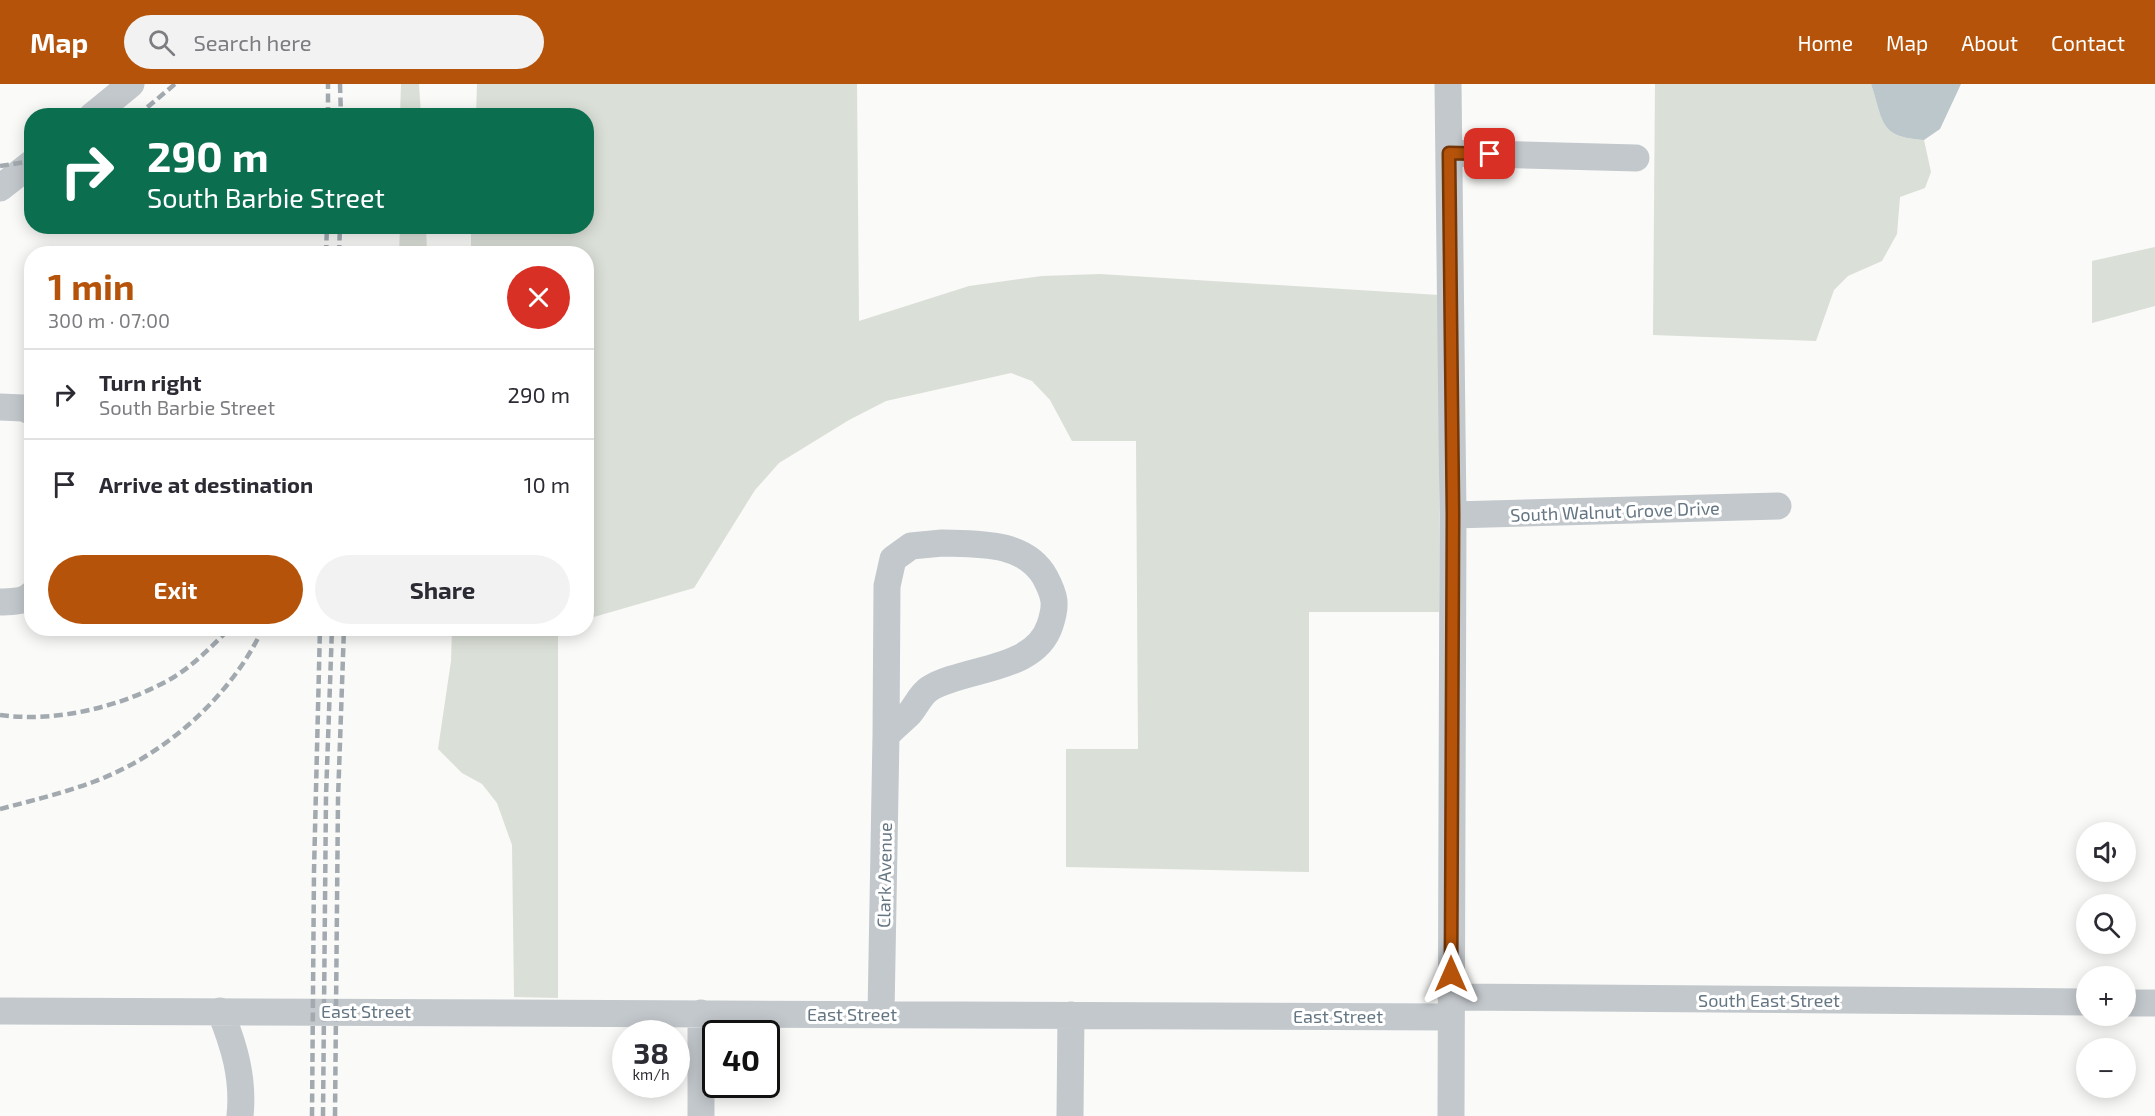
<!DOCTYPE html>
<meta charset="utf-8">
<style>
body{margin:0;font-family:"Exo 2",sans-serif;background:#f2f2f3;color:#2b2b33;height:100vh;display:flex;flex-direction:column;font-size:22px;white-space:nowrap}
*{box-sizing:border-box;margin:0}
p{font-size:20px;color:#7c7c81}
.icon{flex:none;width:33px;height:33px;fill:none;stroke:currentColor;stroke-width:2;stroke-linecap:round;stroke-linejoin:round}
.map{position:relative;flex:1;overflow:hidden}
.details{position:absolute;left:24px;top:162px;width:570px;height:390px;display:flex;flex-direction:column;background:#fff;border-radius:24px;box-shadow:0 3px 15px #0003}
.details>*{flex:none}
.banner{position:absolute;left:24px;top:24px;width:570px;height:126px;border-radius:24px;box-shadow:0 3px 15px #0003;background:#0b6e4f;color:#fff;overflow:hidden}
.fabs{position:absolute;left:2076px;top:738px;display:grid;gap:12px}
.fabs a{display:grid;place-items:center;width:60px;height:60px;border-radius:50%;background:#fff;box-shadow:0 3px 15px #0003;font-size:30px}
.speed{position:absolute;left:612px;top:936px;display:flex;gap:12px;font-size:30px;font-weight:700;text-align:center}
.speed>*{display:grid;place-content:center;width:78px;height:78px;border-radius:50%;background:#fff;box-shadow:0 3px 15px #0003;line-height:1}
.speed small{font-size:15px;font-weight:400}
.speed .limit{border:3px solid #111;border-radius:9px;background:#fff;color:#111}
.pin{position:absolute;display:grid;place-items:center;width:51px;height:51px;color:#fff;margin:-26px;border-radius:12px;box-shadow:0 3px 9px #0006}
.me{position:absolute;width:66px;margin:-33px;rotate:0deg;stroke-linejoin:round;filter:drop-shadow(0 0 4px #0008)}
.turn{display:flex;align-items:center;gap:21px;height:126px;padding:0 24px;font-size:27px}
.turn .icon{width:78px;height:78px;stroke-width:2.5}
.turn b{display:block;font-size:42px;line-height:51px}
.round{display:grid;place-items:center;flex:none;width:63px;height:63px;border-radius:32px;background:#f2f2f3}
.head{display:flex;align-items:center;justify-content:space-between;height:102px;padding:0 24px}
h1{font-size:36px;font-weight:700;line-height:45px;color:#b45309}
.button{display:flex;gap:12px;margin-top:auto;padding:12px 24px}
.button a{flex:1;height:69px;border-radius:36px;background:#b45309;color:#fff;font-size:24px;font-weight:700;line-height:69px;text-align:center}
.button a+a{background:#f2f2f3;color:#2b2b33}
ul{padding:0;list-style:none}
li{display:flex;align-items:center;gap:18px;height:90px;padding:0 24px;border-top:2px solid #e1e1e2}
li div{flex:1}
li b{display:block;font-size:22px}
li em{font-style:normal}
header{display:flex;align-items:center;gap:36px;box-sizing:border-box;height:84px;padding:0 30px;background:#b45309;color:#fff}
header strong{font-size:28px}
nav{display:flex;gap:33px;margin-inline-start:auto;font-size:21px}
.search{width:420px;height:54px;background:#f2f2f3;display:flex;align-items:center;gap:15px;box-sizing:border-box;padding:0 21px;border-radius:33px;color:#7c7c81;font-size:22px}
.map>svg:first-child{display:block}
</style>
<header>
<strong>Map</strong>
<div class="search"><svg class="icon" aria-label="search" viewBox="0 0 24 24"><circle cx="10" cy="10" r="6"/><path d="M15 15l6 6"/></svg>Search here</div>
<nav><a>Home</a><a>Map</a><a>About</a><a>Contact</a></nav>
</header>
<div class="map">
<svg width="2155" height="1032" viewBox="0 0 2155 1032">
<rect width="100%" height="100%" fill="#fafaf8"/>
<path fill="#dadfd7" d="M 401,0 L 419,0 L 421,31 L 400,31 Z
M 477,0 L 857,0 L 859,237 L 969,202 L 1042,192 L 1100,190 L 1439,211 L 1439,528 L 1309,528 L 1309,788 L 1066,783 L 1066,665 L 1138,665 L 1136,357 L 1072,357 L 1050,316 L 1032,297 L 1011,289 L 886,317 L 849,336 L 779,379 L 755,406 L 694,504 L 587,535 L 586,170 L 471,169 L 471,143 L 586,142 L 586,32 L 476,31 Z
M 1655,0 L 1871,0 C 1884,39 1879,53 1924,56 L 1931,88 L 1925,104 L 1900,113 L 1897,150 L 1882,177 L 1848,192 L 1834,206 L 1816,257 L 1653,251 Z
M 400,143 L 426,143 L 427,169 L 399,169 Z
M 2155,163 L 2155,222 L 2092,239 L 2092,177 Z
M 452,545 L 558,545 L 558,914 L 514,913 L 512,761 L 497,719 L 482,700 L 462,689 L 438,665 L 451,577 Z"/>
<path fill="#bbc7cb" d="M 1871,0 L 1961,0 L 1940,45 L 1924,56 C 1879,53 1884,39 1871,0 Z"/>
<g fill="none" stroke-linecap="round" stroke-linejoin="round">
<path stroke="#c3c8cc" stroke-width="27" d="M 1448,0 L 1453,431 L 1451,1032
M 92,32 L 131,0
M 1449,69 L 1636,74
M 0,104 L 32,79
M 0,323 L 23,324 L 32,328
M 1453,431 L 1778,422
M 942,459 C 977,460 1025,457 1045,493 C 1055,512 1057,520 1050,541 C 1035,588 964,583 929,605 C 921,610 916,622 909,630 C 902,637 893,644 886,652 L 887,502 L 893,475 L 911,462 Z
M 0,518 C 12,517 23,519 32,510
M 1451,913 L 2086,918
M 2126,919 L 2155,919
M 0,927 L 1451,933
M 220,927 C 234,961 244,994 240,1032
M 881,930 L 886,652
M 701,1032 L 701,929
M 1070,1032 L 1071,931"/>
<path stroke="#a2aab0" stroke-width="4.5" stroke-dasharray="9 4.5" stroke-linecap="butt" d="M 340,0 L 341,32
M 137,32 L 175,0
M 328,32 L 328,0
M 0,82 L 32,77
M 326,170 L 327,142
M 339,170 L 340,142
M 0,631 C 57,639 125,622 174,593 C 195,580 212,562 230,544
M 0,725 C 31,717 63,709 93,698 C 164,672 231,613 263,544
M 312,1032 L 314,787 L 320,544
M 323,1032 L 326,712 L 332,544
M 335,1032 L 338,715 L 344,544"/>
</g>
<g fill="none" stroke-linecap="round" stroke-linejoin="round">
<g stroke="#753606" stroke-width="15">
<path id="route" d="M 1451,890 L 1453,431 L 1449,69 L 1490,70"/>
</g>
<use href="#route" stroke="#b45309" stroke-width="10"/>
</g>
<g text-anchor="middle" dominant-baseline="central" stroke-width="6" stroke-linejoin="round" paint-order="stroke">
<g font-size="18" fill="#657683" stroke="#fff">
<text transform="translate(1615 427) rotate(-2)">South Walnut Grove Drive</text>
<text transform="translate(884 791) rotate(-89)">Clark Avenue</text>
<text x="1769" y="916">South East Street</text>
<text x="366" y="927">East Street</text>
<text x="852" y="930">East Street</text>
<text x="1338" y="932">East Street</text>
</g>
</g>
</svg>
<div class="fabs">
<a><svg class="icon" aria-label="sound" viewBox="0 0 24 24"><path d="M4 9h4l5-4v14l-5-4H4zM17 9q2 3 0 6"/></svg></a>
<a><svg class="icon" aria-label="search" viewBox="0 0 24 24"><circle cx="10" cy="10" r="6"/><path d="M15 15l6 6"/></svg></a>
<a>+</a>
<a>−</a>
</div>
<div class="speed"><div>38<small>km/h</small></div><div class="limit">40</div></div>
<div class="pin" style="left:1490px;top:70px;background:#d93025"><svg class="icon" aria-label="arrive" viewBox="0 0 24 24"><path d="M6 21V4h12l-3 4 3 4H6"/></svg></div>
<svg class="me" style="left:1451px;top:890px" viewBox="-20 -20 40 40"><path d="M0-17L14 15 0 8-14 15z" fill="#b45309" stroke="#fff" stroke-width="4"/></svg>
<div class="banner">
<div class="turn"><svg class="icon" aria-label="right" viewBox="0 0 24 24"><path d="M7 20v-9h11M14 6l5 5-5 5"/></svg><div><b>290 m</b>South Barbie Street</div></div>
</div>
<section class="details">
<div class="head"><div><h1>1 min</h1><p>300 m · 07:00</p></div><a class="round" style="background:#d93025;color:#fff"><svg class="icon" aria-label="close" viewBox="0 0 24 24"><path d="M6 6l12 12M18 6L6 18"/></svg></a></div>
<ul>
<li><svg class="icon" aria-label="right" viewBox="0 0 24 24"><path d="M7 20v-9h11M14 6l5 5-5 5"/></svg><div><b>Turn right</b><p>South Barbie Street</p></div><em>290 m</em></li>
<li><svg class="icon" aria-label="arrive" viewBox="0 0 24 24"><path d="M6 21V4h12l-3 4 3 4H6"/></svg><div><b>Arrive at destination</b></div><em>10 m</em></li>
</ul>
<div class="button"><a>Exit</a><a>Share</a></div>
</section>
</div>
